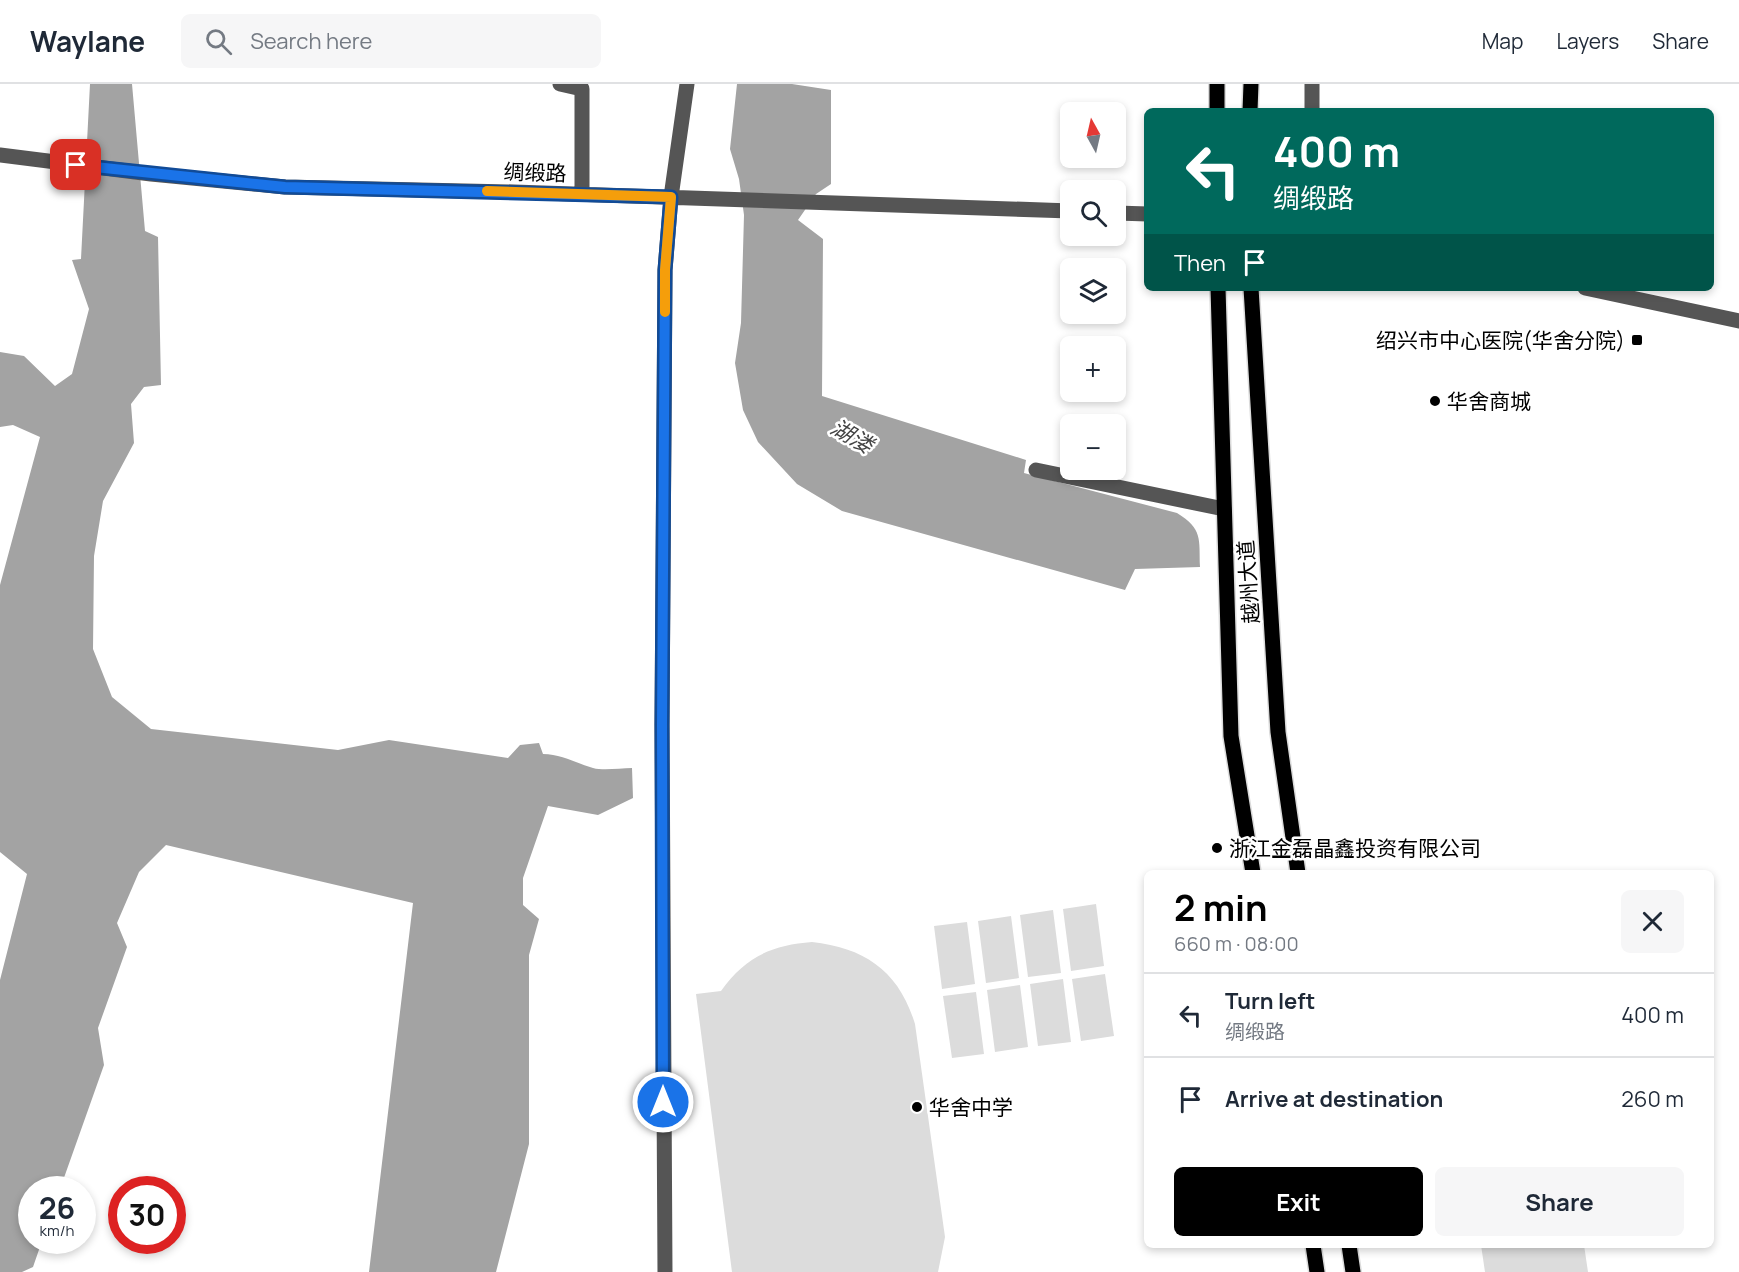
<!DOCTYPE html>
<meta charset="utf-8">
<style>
body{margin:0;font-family:Manrope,"Noto Sans SC",sans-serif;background:#f6f6f7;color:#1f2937;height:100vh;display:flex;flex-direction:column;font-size:22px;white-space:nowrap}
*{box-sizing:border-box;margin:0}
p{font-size:20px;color:#747a83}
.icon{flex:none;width:33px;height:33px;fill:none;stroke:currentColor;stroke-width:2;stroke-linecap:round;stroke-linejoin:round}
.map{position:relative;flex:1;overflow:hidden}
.panel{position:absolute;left:1144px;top:786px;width:570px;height:378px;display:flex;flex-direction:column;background:#fff;border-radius:9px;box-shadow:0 3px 9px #0003}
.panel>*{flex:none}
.hud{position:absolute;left:1144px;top:24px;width:570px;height:183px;border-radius:9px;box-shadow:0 3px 9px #0003;background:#00695c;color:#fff;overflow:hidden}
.needle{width:39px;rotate:352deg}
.buttons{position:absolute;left:1060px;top:18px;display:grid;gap:12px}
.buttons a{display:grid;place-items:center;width:66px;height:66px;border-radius:9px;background:#fff;box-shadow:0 3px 9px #0003;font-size:30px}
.speed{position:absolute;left:18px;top:1092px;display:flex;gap:12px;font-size:30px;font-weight:700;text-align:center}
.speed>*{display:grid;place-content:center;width:78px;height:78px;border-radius:50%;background:#fff;box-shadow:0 3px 9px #0003;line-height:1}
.speed small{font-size:15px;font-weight:400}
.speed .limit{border:9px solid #d22;background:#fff;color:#111}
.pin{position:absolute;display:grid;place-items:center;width:51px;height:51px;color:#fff;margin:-26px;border-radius:12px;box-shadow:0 3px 9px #0006}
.me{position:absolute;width:66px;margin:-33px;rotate:0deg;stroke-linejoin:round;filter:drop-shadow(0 0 4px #0008)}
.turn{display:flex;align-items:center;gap:21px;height:126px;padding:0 30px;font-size:27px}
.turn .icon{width:78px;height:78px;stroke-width:2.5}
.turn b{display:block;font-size:42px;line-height:51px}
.then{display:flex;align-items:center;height:57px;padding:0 30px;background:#0003;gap:12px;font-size:22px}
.round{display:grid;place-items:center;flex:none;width:63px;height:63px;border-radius:9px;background:#f6f6f7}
.overview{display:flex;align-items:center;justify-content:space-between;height:102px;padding:0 30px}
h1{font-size:36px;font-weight:700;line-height:45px;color:#000}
.cta{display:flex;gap:12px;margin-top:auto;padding:12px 30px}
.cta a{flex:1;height:69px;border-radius:9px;background:#000;color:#fff;font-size:24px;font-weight:700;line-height:69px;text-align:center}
.cta a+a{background:#f6f6f7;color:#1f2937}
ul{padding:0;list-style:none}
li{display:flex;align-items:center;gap:18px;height:84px;padding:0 30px;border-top:2px solid #e0e1e3}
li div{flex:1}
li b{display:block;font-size:22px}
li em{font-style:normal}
header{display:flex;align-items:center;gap:36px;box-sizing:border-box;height:84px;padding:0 30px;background:#fff;border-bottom:2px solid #e0e1e3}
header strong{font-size:28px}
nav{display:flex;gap:33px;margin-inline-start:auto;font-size:21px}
.search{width:420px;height:54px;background:#f6f6f7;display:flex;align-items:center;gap:15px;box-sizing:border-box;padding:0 21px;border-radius:9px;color:#747a83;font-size:22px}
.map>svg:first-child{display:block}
</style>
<header>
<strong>Waylane</strong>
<div class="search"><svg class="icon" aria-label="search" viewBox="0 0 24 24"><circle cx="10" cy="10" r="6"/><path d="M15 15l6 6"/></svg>Search here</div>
<nav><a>Map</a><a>Layers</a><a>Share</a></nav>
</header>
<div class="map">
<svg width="1739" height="1188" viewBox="0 0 1739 1188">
<rect width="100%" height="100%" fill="#fff"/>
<path fill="#dcdcdc" d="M 1096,820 L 1104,882 L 1071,887 L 1063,825 Z
M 1053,826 L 1061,889 L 1028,893 L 1020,831 Z
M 1011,832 L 1019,894 L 986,899 L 978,837 Z
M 967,838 L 975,900 L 942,905 L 934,842 Z
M 812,858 C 865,864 899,887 915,940 L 945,1153 L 938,1188 L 732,1188 L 696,910 L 721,907 C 745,873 772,861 812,858 Z
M 1105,890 L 1114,952 L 1081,957 L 1072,895 Z
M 1063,895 L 1071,958 L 1038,962 L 1030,900 Z
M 1020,901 L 1028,963 L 995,968 L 987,906 Z
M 976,908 L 984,970 L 952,974 L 943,912 Z
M 1481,1161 L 1584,1161 L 1588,1188 L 1485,1188 Z"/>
<path fill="#a3a3a3" d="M 90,0 L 132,0 L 145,147 L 158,153 L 161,301 L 144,303 L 131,320 L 134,359 L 103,417 L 94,472 L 93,565 L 112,613 L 151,645 L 338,666 L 389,656 L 508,674 L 520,661 L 539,659 L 543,670 C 561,670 576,679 593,684 C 604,687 620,684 632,684 L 633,714 L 598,731 L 548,722 L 523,794 L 523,821 L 539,835 L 529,871 L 529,1060 L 496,1188 L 369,1188 L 413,819 L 166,761 L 139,788 L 117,839 L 127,863 L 98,944 L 104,981 L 60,1105 L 32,1106 L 32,1156 L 42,1157 L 33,1183 L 22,1188 L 0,1188 L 0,896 L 27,790 L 0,768 L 0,501 L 40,353 L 13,341 L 0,343 L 0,268 L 24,272 L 55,302 L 72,290 L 89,225 L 72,176 L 81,175 Z
M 737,0 L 792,0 L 831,6 L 831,100 L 816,110 L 798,136 L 823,155 L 822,312 L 1026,376 L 1024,389 L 1177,429 C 1203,445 1199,455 1200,483 L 1135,485 L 1125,506 L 842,427 L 797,400 L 758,358 L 743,326 L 735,279 L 741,239 L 744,131 L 739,95 L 730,65 Z"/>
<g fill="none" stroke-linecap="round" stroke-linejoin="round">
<g stroke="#dbdbdb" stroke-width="18">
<path id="major" d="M 1217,27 L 1217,0
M 1250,27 L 1251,0
M 1218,204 L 1231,652 L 1253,789
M 1251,204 L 1278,648 L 1298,789
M 1313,1161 L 1317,1188
M 1349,1161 L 1353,1188"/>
</g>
<path stroke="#555" stroke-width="15" d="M 560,0 L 582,5 L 582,110
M 1312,0 L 1312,27
M 0,71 L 151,90 L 285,103 L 514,108 L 1071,127
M 1116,129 L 1148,130
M 1585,204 L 1739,237
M 1036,386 L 1224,425
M 665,1188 L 662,641 L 665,186 L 671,113 L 687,0"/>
<use href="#major" stroke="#000" stroke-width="15"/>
</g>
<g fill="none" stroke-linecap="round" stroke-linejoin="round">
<g stroke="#114b97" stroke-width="15">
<path id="route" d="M 76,81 L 285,103 L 671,113 L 665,186 L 662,641 L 663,1018"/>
</g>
<use href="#route" stroke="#1a73e8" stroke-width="10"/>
<path stroke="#f59e0b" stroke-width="10" d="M 487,107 L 671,113 L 665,186 L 665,228"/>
</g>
<g fill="#000" stroke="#fff" stroke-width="2">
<rect x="1631" y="250" width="12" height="12" rx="3"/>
<circle cx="1435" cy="317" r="6"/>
<circle cx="1217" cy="764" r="6"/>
<circle cx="917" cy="1023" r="6"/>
</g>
<g text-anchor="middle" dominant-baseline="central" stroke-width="5" stroke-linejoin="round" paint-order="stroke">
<g font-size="21" fill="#000" stroke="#fff">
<text transform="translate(535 88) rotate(2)">绸缎路</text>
<text transform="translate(1248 498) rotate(-94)">越州大道</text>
</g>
<g font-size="21" fill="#000" stroke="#fff" text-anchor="start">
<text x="1625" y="256" text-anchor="end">绍兴市中心医院(华舍分院)</text>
<text x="1447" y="317">华舍商城</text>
<text x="1229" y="764">浙江金磊晶鑫投资有限公司</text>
<text x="929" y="1023">华舍中学</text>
</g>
<g font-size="22" font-style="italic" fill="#444" stroke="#fff">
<text transform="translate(852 352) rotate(30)">湖溇</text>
</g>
</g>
</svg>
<div class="buttons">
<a><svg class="needle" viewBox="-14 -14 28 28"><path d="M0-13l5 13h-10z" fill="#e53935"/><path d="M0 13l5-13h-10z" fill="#747a83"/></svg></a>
<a><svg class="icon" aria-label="search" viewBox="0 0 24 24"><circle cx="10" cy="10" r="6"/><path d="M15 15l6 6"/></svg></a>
<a><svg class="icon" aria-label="layers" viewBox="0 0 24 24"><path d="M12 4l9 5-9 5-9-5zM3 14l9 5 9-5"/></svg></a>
<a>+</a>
<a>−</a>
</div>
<div class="speed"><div>26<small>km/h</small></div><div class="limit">30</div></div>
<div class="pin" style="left:76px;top:81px;background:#d93025"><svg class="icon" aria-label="arrive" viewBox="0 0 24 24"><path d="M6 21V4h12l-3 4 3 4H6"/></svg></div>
<svg class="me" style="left:663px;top:1018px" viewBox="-20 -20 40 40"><circle r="17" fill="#1a73e8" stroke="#fff" stroke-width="3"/><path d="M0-11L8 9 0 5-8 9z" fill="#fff"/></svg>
<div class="hud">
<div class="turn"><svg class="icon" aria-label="left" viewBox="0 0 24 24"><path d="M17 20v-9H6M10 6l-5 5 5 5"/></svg><div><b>400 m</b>绸缎路</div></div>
<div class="then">Then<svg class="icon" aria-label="arrive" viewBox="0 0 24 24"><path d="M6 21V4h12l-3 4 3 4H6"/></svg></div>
</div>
<section class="panel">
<div class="overview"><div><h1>2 min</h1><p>660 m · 08:00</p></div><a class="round"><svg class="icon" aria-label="close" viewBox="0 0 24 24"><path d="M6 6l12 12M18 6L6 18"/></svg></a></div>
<ul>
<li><svg class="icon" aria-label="left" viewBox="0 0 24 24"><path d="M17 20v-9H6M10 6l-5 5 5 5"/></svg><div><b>Turn left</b><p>绸缎路</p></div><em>400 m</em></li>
<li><svg class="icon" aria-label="arrive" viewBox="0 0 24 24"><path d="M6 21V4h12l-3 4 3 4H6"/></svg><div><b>Arrive at destination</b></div><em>260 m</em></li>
</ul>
<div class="cta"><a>Exit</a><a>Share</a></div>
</section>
</div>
